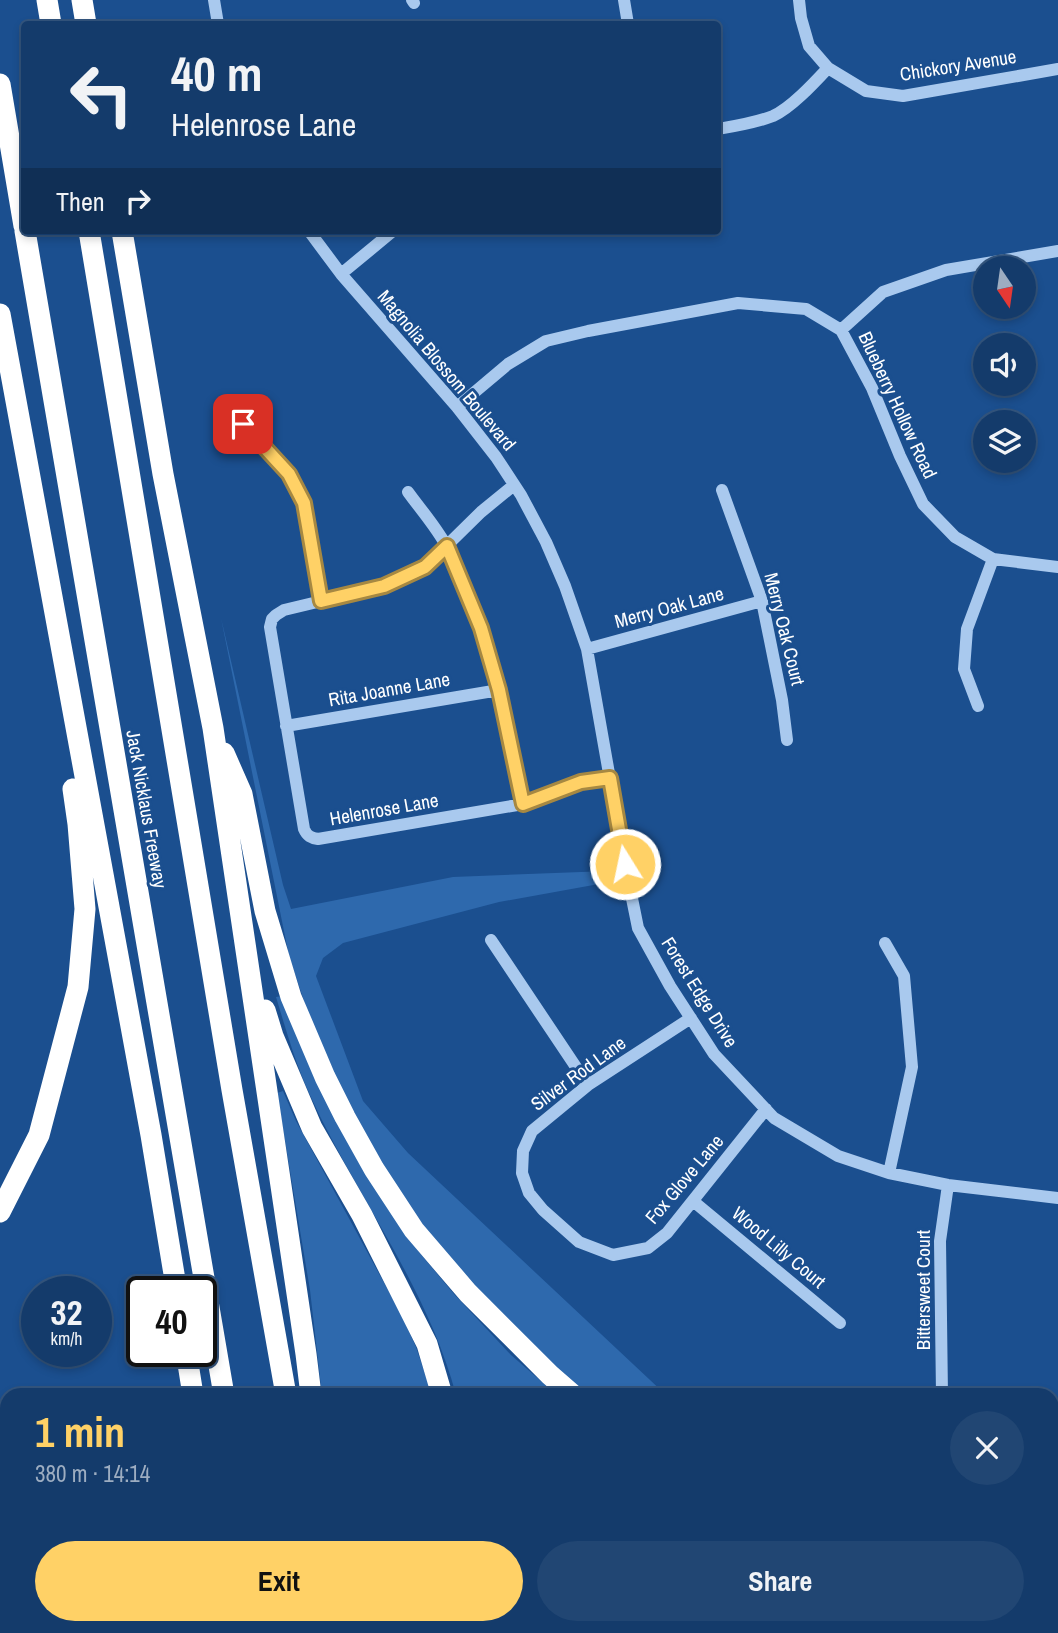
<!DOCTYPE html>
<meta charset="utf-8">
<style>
body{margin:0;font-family:"Archivo Narrow",sans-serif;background:#214673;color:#f1f3f6;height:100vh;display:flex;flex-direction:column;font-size:26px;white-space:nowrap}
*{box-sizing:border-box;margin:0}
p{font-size:23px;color:#9dadc1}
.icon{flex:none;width:38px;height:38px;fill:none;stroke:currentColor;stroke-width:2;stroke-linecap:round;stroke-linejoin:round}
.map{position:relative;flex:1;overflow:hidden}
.details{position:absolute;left:0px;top:1388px;width:1059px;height:247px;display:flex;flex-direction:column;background:#143b6b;border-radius:21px 21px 0 0;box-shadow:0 4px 10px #0003,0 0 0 2px #33557e}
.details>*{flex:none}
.top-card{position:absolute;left:21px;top:21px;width:700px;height:214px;border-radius:7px;box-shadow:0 4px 10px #0003,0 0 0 2px #33557e;background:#143b6b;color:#f1f3f6;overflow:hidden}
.needle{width:46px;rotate:167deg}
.fabs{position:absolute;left:973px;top:256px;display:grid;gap:14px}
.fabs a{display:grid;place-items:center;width:63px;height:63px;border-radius:50%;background:#143b6b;box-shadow:0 4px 10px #0003,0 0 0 2px #33557e;font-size:35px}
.speed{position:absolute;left:21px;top:1276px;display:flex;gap:14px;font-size:35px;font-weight:700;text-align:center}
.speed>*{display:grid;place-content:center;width:91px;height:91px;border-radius:50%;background:#143b6b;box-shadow:0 4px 10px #0003,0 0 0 2px #33557e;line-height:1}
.speed small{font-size:18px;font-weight:400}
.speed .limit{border:4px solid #111;border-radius:10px;background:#fff;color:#111}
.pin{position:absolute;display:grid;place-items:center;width:60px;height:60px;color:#fff;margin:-30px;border-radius:14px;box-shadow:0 4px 10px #0006}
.me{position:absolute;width:77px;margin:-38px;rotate:350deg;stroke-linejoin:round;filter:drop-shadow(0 0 5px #0008)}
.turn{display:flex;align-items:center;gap:24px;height:147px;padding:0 35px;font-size:32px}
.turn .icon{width:91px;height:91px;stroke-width:2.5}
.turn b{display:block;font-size:49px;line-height:60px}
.then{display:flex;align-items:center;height:66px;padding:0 35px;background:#0003;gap:14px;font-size:26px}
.round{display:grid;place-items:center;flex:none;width:74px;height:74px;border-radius:37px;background:#214673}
.head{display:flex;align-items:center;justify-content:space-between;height:119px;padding:0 35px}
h1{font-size:42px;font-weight:800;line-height:52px;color:#ffd166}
.cta{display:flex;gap:14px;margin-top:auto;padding:14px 35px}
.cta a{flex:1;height:80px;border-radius:42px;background:#ffd166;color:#111;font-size:28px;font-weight:800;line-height:80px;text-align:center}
.cta a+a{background:#214673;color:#f1f3f6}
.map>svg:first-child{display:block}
</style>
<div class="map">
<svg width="1058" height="1633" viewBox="0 0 1058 1633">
<rect width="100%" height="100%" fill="#1b4f8f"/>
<path fill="#2e69ad" d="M 221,618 L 283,885 L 291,909 L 453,877 L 608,871 L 610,882 L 499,902 L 343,943 L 323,958 L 316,976 L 363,1101 L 408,1153 L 666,1395 L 582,1395 L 545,1362 L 441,1250 L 401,1194 L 367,1140 L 332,1073 L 308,1013 L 289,956 Z
M 282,996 L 419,1252 L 454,1294 L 511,1355 L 557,1395 L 456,1395 C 427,1285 355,1195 309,1093 C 295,1062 286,1030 276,997 Z
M 283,1091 L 296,1121 L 401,1314 L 416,1347 L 432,1395 L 322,1395 L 310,1290 L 277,1093 Z
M 1052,1611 L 1058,1612 L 1058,1633 L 989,1633 L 970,1628 L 1052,1628 Z
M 349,1628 L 442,1628 L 441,1633 L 350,1633 Z
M 516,1628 L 904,1628 L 922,1633 L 521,1633 Z"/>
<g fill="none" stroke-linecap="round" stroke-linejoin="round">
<path stroke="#a9c9ee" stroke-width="12" d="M 214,0 L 218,24
M 412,0 L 414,3
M 624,0 L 628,24
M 799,0 L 801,18 L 809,46 L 828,68 L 866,91 L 903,96 L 1058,69
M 718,129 C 736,126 755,123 773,116 C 791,108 814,83 828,68
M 309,231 L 341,274 L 457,407 L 496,457 L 521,495 L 546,542 L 565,586 L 587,649 L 625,864 L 638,928 L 670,986 L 714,1054 L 774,1118 L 838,1156 L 889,1173 L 948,1185 L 1058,1198
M 341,274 L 393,231
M 841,330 L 883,292 L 946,270 L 1058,251
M 227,406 L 289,474 L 304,503 L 321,601
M 457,407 L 508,364 L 546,341 L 588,331 L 738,303 L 806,309 L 841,330 L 872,388 L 900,456 L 923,504 L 955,537 L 993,559 L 1058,567
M 514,485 L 481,512 L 425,567 L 384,586 L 284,610 L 276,615 L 272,619 L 270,627 L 304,829 C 307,836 311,838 318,839 L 523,804 L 581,782 L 610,778
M 722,490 L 762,601 L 782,700 L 787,740
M 408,492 C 421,510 438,529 448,549 C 488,629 505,717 523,804
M 587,649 L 762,601
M 978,706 L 964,669 L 967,629 L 993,559
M 286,726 L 499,690
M 491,940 L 588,1085
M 885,943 L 904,976 L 912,1067 L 889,1173
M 691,1018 L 588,1085 L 532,1131 L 523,1151 L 522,1173 L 529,1193 L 543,1210 L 579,1242 L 613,1255 L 648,1248 L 667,1233 L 766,1109
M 693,1201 L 840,1323
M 942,1395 L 940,1241 L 948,1185"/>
<path stroke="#fff" stroke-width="21" d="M 47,0 L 51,24
M 82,0 L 86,24
M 0,84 L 24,226
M 25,231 L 224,1395
M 89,231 L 232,1090 L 286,1395
M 122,231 L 163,474 L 213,728 L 306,1354 L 311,1395
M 0,314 L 151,1135 L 177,1292
M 224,753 L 242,794 L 265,911 L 291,997 L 325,1077 L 345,1117 L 374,1169 L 414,1230 L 468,1293 L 550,1375 L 573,1395
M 265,1010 L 273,1036 L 312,1128 L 362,1215 L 427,1344 L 442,1395
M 0,1212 L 39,1135 L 78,987 L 85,909 L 78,824 L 73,789
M 186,1351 L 193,1395
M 0,1487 L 7,1485
M 0,1529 L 7,1526
M 221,1628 L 222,1633
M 265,1628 L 266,1633
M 327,1628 L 328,1633
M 493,1628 L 498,1633
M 933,1628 L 952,1633
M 455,1633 L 456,1628"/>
</g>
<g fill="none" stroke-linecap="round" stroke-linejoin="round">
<g stroke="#a68842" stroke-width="18">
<path id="route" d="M 243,424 L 289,474 L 304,503 L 321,601 L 384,586 L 425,567 L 447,546 L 481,628 L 499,690 L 523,804 L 581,782 L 610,778 L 625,864"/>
</g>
<use href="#route" stroke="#ffd166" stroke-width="12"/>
</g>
<g text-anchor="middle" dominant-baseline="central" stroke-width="6" stroke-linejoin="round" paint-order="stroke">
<g font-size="19" fill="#fff" stroke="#1b4f8f">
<text transform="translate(958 65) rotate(-9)">Chickory Avenue</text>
<text transform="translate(447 370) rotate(50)">Magnolia Blossom Boulevard</text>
<text transform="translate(898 405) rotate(65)">Blueberry Hollow Road</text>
<text transform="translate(669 607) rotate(-15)">Merry Oak Lane</text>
<text transform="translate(785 629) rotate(76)">Merry Oak Court</text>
<text transform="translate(389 689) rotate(-10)">Rita Joanne Lane</text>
<text transform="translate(147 809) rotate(80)">Jack Nicklaus Freeway</text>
<text transform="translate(384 809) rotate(-10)">Helenrose Lane</text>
<text transform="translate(700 992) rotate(58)">Forest Edge Drive</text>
<text transform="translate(578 1073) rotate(-36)">Silver Rod Lane</text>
<text transform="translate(684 1179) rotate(-50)">Fox Glove Lane</text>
<text transform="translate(779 1247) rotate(40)">Wood Lilly Court</text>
<text transform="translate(923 1290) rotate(-90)">Bittersweet Court</text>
</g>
</g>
</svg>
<div class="fabs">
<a><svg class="needle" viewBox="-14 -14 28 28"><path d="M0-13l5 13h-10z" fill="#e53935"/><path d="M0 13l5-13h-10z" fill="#9dadc1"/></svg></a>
<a><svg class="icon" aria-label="sound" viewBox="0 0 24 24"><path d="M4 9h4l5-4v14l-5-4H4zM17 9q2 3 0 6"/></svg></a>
<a><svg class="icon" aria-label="layers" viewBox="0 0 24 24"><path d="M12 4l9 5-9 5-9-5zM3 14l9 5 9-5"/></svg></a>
</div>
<div class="speed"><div>32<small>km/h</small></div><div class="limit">40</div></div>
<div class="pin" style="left:243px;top:424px;background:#d93025"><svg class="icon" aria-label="arrive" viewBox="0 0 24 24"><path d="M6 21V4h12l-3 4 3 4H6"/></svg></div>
<svg class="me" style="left:625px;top:864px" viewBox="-20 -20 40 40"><circle r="17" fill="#ffd166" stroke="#fff" stroke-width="3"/><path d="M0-11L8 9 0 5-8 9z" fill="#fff"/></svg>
<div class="top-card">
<div class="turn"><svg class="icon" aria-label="left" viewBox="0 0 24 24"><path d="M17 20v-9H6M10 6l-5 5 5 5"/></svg><div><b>40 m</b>Helenrose Lane</div></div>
<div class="then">Then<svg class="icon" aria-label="right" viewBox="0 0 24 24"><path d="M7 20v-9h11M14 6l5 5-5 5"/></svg></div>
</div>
<section class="details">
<div class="head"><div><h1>1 min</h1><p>380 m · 14:14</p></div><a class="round"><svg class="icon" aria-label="close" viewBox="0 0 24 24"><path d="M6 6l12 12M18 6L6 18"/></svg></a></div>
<div class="cta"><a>Exit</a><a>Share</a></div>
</section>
</div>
